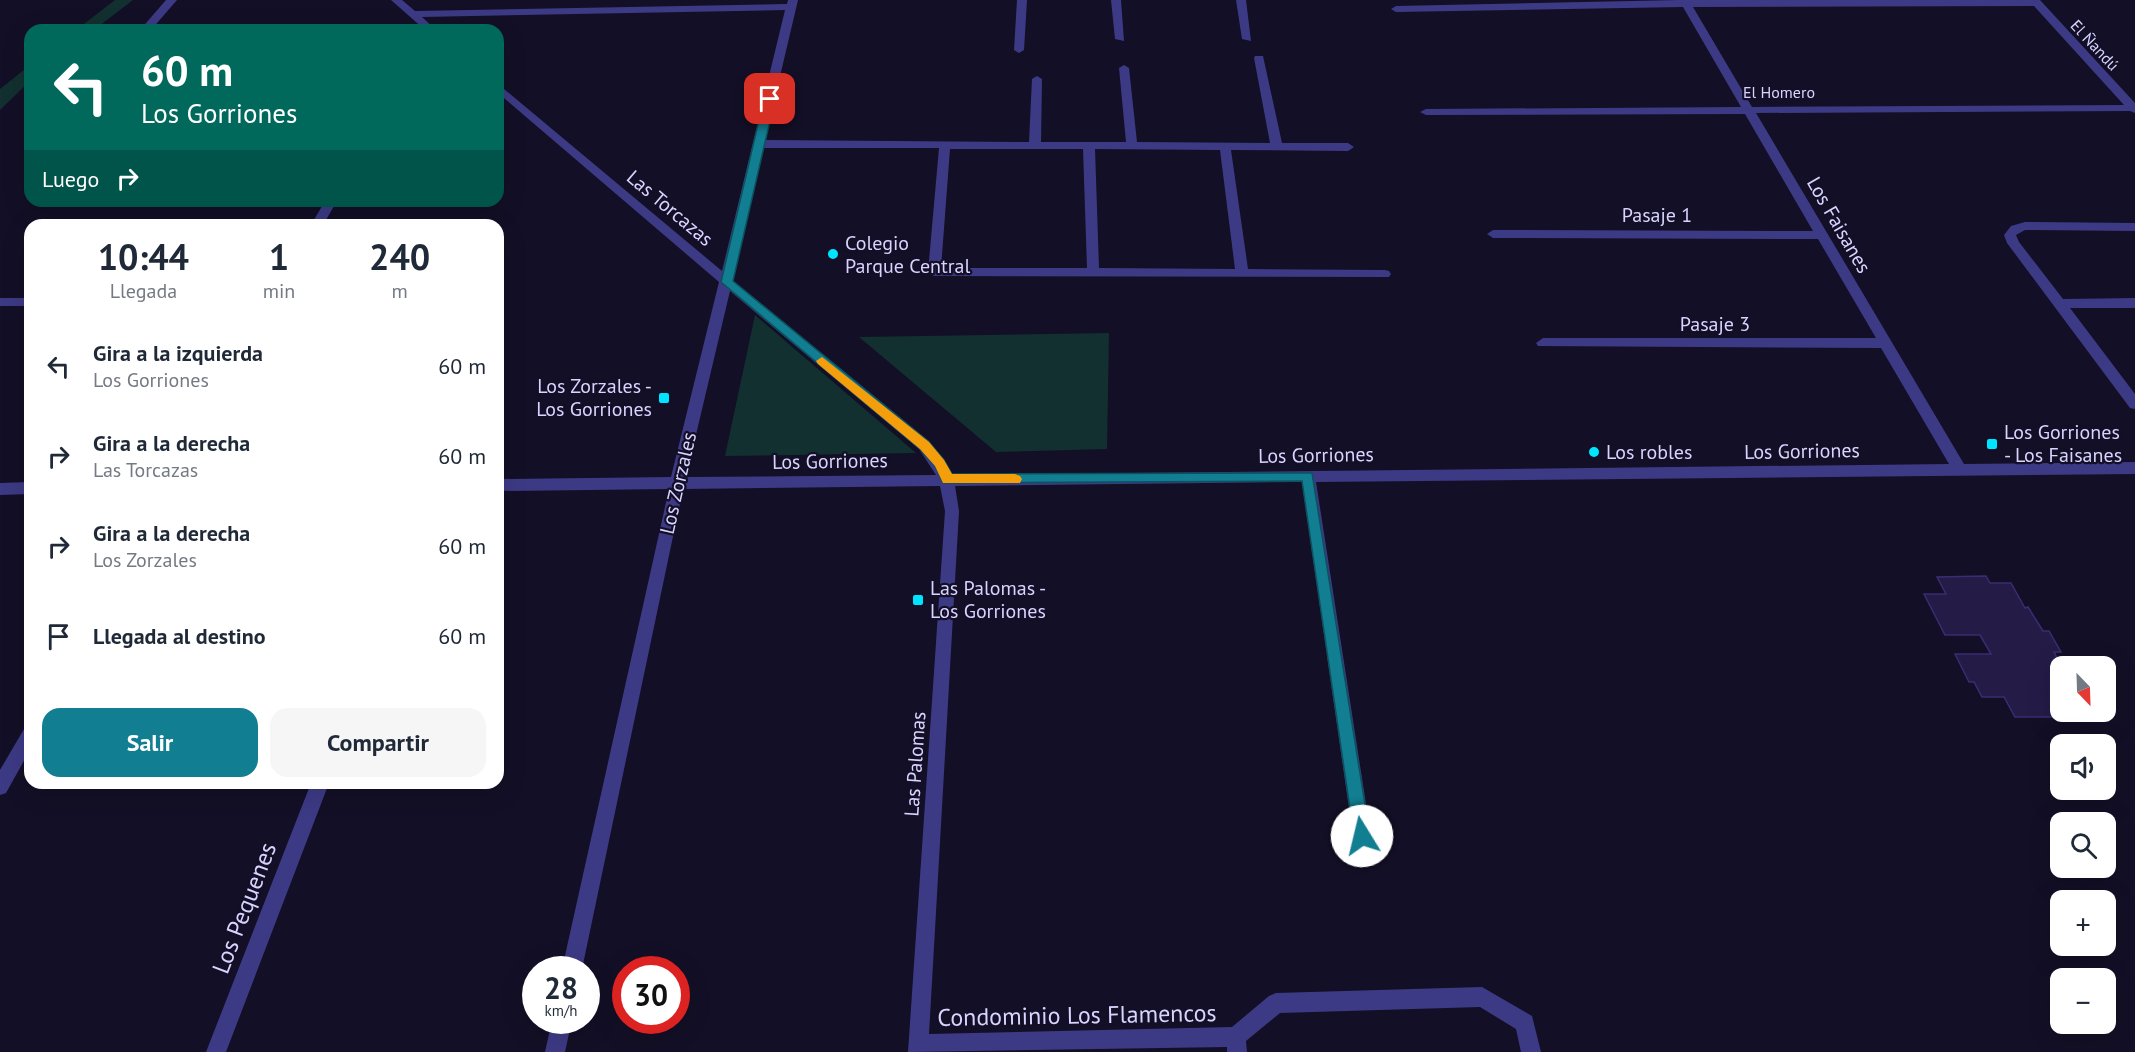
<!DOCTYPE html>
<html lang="es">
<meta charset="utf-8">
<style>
body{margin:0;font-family:"PT Sans",sans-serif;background:#f6f6f7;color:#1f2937;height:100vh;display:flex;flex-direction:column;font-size:22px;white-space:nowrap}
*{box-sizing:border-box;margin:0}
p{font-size:20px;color:#747a83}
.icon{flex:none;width:33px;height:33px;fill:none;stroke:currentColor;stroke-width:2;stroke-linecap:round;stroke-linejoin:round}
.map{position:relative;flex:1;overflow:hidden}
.drawer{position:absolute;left:24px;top:219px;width:480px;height:570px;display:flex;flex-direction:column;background:#fff;border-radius:18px;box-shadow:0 6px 24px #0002}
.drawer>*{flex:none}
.guide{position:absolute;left:24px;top:24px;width:480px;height:183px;border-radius:18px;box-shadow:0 6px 24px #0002;background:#00695c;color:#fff;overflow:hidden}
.needle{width:39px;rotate:157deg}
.tools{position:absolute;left:2050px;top:656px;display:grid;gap:12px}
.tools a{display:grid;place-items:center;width:66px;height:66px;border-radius:12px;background:#fff;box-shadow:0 6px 24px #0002;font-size:30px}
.speed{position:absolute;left:522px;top:956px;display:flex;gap:12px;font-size:30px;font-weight:700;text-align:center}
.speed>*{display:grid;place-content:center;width:78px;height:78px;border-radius:50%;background:#fff;box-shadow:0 6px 24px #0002;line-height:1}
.speed small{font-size:15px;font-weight:400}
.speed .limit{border:9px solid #d22;background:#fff;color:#111}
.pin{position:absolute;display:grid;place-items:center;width:51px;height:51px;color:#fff;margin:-26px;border-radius:12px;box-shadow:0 3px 9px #0006}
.me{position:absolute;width:66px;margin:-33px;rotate:351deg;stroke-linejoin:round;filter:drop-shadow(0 0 4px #0008)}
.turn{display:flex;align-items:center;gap:21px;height:126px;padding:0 18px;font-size:27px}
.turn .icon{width:78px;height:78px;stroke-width:2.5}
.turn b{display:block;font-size:42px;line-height:51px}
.then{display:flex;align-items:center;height:57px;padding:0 18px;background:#0003;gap:12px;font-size:22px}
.eta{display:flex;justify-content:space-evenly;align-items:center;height:102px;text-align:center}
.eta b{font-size:36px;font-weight:800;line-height:42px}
.button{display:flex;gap:12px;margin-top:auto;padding:12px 18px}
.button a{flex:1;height:69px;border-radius:18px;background:#117e91;color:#fff;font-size:24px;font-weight:800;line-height:69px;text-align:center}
.button a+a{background:#f6f6f7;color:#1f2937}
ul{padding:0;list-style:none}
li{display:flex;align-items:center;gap:18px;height:90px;padding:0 18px}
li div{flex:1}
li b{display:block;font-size:22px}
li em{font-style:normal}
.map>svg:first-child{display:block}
</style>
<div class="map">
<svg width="2135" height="1052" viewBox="0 0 2135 1052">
<rect width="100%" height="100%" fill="#130f26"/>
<path fill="#12302f" d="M 115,0 L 133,0 L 94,30 L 76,30 Z
M 30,65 L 30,81 L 0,110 L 0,89 Z
M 755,315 L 916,453 L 725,456 Z
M 1109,333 L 1107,449 L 996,452 L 859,337 Z"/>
<path fill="#241b47" stroke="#3b2d73" stroke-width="1.5" d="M 1986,576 L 1990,583 L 2011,583 L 2025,608 L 2028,607 L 2043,631 L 2049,631 L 2061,652 L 2054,652 L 2061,666 L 2061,711 L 2064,711 L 2067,717 L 2015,717 L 2004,697 L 1982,697 L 1974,682 L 1969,682 L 1955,654 L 1991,654 L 1980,635 L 1945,635 L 1924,594 L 1946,594 L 1937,577 Z"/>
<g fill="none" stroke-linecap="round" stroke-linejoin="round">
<path fill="#3d3a85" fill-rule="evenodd" d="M 166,0 L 177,0 L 151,30 L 140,30 Z
M 391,0 L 402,0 L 415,11 L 787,4 L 788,0 L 798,0 L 765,140 L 1029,142 L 1032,79 L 1037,76 L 1042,79 L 1041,142 L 1126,142 L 1119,68 L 1124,65 L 1129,68 L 1137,142 L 1270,143 L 1254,58 L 1255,56 L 1263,56 L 1282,143 L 1348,143 L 1354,147 L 1348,151 L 1231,150 L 1248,269 L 1385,270 L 1389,271 L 1391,274 L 1389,277 L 934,276 L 928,272 L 939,148 L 763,148 L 732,280 L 929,441 L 951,475 L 1949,464 L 1881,348 L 1538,346 L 1536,343 L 1543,338 L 1876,338 L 1818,239 L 1493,238 L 1487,234 L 1493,230 L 1813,231 L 1745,114 L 1426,115 L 1420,112 L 1426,109 L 1741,107 L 1683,7 L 1396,12 L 1391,9 L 1396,6 L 1679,0 L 2040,0 L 2135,103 L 2135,113 L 2130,111 L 1756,113 L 1964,464 L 2135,462 L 2135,474 L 1316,482 L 1371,836 L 1368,842 L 1362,845 L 1356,842 L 1353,836 L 1302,482 L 955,486 L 959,511 L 929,1034 L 1232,1027 L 1269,996 L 1276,993 L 1482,987 L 1532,1016 L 1541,1052 L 1521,1052 L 1516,1029 L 1480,1007 L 1280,1013 L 1246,1041 L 1247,1052 L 1227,1052 L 1227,1047 L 908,1052 L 945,511 L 940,486 L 683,489 L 582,969 L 562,969 L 669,489 L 498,491 L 498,479 L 671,477 L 719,282 L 498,93 L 498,84 L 722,271 L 785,10 L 422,17 L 436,30 L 425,30 ZM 2034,6 L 2124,105 L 1752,107 L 1693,7 ZM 950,149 L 1083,149 L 1087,268 L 941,268 ZM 1095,149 L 1220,150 L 1235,269 L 1099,268 ZM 730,291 L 919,449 L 936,475 L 686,477 Z
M 1017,0 L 1027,0 L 1024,50 L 1019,53 L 1014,50 Z
M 1111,0 L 1121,0 L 1124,41 L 1115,39 Z
M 1236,0 L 1246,0 L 1251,41 L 1242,39 Z
M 325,201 L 337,201 L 323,225 L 311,225 Z
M 2025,222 L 2135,223 L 2135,231 L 2025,230 L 2016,235 L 2019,242 L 2063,299 L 2135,298 L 2135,308 L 2070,308 L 2135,394 L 2135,409 L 2130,408 L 2007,243 L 2004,235 L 2011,226 Z
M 0,298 L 30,298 L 30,306 L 0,306 Z
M 30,482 L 30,494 L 0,495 L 0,483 Z
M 30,726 L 30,750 L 6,793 L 0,795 L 0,770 L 24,729 Z
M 311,783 L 329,783 L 226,1052 L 206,1052 Z
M 552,1020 L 572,1020 L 565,1052 L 545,1052 Z"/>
</g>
<path fill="#117e91" stroke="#0b525e" stroke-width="1.5" d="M 770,96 L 775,99 L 733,281 L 929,442 L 944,460 L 952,474 L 1312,473 L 1370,836 L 1368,842 L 1362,844 L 1356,842 L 1354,836 L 1302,481 L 943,483 L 935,466 L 920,449 L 721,282 L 764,99 Z"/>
<path fill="#f59e0b" d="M 822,357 L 929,442 L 944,460 L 952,474 L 1015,474 L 1020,476 L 1022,479 L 1020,483 L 943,483 L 935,466 L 920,449 L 818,364 L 816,361 Z"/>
<g fill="#00e5ff" stroke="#130f26" stroke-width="2">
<circle cx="833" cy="254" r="6"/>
<rect x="658" y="392" width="12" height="12" rx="3"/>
<rect x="1986" y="438" width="12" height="12" rx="3"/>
<circle cx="1594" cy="452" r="6"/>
<rect x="912" y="594" width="12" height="12" rx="3"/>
</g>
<g text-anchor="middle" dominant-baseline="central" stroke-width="4.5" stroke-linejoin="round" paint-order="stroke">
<g font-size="16" fill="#d9d4ff" stroke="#130f26">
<text transform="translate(2095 45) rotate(47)">El Ñandú</text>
<text x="1779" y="92">El Homero</text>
</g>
<g font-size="20" fill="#d9d4ff" stroke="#130f26">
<text transform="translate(670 208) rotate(40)">Las Torcazas</text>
<text x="1657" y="215">Pasaje 1</text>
<text transform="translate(1839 225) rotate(60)">Los Faisanes</text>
<text x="1715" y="324">Pasaje 3</text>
<text transform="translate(1802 451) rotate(-1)">Los Gorriones</text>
<text transform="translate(1316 455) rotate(-1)">Los Gorriones</text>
<text transform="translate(830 461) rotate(-1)">Los Gorriones</text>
<text transform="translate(678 483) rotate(-77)">Los Zorzales</text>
<text transform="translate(915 764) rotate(-86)">Las Palomas</text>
</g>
<g font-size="20" fill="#d9d4ff" stroke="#130f26" text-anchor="start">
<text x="845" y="243">Colegio<tspan x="845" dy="23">Parque Central</tspan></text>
<text x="652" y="386" text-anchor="end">Los Zorzales -<tspan x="652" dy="23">Los Gorriones</tspan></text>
<text x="2004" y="432">Los Gorriones<tspan x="2004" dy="23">- Los Faisanes</tspan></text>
<text x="1606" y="452">Los robles</text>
<text x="930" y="588">Las Palomas -<tspan x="930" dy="23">Los Gorriones</tspan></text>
</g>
<g font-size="24" fill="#d9d4ff" stroke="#130f26">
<text transform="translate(244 908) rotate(-69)">Los Pequenes</text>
<text transform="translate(1077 1015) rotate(-1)">Condominio Los Flamencos</text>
</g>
</g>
</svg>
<div class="tools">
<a><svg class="needle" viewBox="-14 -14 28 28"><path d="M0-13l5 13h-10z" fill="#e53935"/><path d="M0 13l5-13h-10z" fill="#747a83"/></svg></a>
<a><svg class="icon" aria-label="sound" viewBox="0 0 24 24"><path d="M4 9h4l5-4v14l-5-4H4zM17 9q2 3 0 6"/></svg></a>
<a><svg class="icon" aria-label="search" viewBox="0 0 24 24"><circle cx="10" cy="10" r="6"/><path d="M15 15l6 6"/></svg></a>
<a>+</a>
<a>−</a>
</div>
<div class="speed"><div>28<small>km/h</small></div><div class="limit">30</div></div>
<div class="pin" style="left:770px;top:99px;background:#d93025"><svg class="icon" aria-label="arrive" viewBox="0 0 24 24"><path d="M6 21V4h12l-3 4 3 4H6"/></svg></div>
<svg class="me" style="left:1362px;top:836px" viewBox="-20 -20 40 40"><circle r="19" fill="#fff"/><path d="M0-13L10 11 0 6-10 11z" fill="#117e91"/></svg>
<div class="guide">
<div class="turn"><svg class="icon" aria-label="left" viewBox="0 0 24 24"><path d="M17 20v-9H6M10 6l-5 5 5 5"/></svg><div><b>60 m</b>Los Gorriones</div></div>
<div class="then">Luego<svg class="icon" aria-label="right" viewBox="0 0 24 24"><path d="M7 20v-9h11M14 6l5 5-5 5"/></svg></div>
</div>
<section class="drawer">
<div class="eta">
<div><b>10:44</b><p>Llegada</p></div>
<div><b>1</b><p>min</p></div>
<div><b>240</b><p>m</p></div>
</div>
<ul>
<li><svg class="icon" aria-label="left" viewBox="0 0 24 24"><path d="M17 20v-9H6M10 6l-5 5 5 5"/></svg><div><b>Gira a la izquierda</b><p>Los Gorriones</p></div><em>60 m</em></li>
<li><svg class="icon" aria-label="right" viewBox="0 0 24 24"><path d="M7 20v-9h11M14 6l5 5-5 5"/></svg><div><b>Gira a la derecha</b><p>Las Torcazas</p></div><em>60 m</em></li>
<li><svg class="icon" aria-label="right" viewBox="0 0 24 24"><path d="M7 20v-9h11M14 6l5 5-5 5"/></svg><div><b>Gira a la derecha</b><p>Los Zorzales</p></div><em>60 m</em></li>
<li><svg class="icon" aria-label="arrive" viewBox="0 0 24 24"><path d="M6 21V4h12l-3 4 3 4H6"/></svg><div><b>Llegada al destino</b></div><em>60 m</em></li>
</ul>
<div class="button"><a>Salir</a><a>Compartir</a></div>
</section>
</div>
